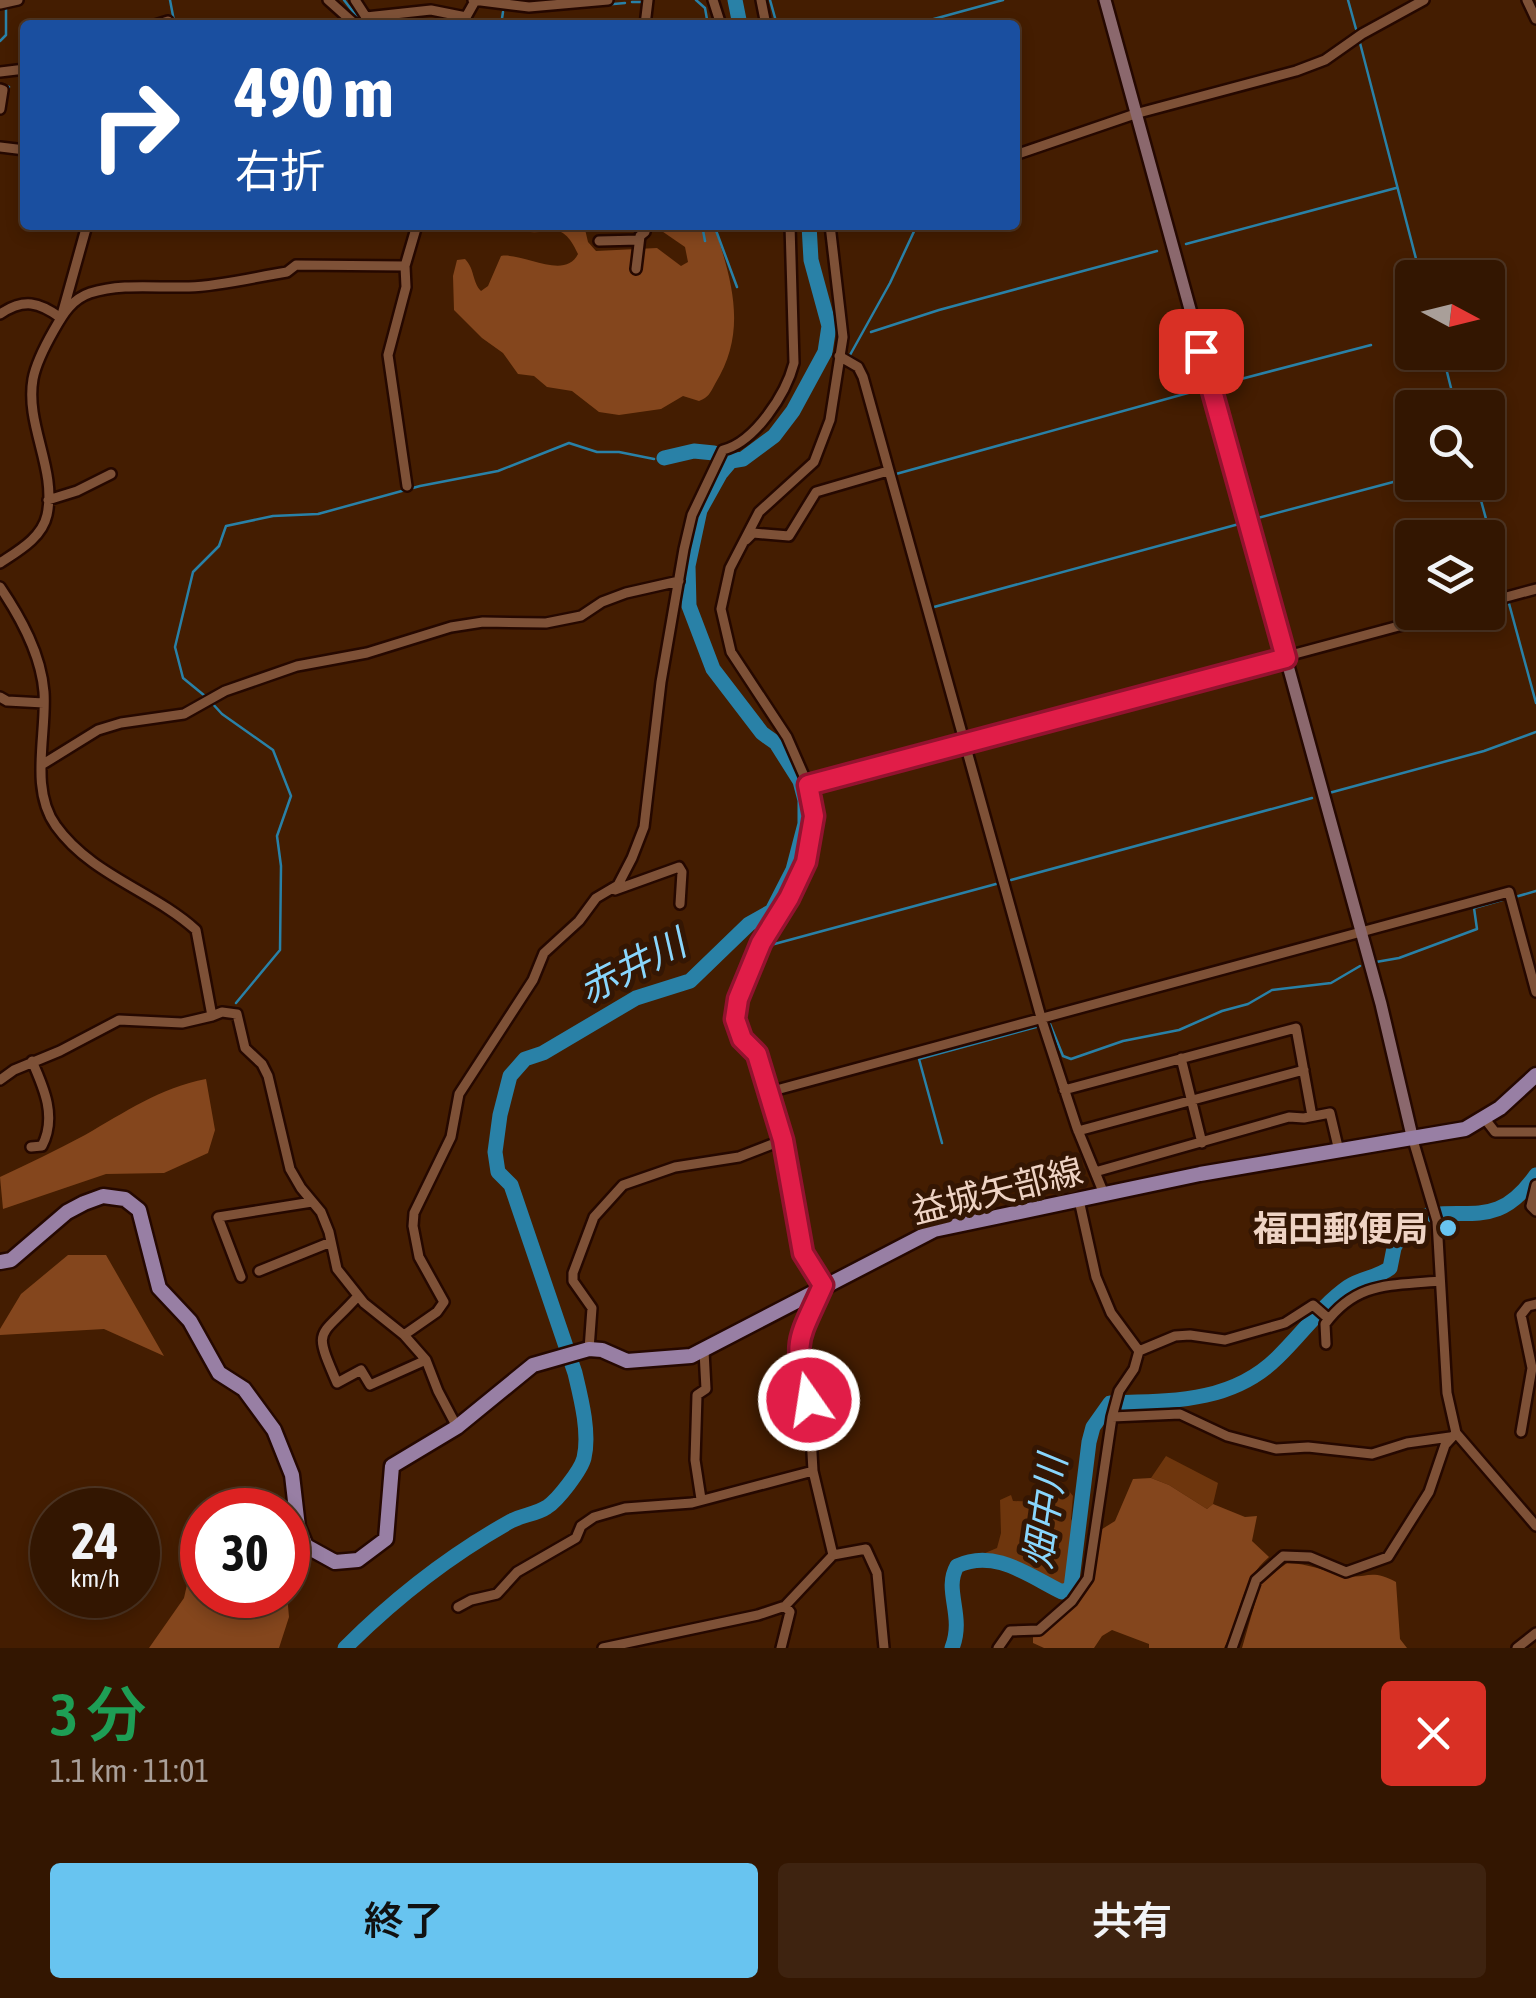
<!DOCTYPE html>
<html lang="ja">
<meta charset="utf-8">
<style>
body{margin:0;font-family:"Asap Condensed","Noto Sans JP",sans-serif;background:#3e2310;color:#f1f3f6;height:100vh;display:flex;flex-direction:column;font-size:38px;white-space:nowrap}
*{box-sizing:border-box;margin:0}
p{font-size:32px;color:#a99f99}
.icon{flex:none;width:55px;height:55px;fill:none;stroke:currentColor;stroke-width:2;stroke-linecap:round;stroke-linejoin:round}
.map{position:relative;height:1648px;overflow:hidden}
.panel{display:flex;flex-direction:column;background:#331601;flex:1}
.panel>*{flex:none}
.banner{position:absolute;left:20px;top:20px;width:1000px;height:210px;border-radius:10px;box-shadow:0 5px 15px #0003,0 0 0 2px #4e3523;background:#1a4fa0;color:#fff;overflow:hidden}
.needle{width:65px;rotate:97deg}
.buttons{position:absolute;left:1395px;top:260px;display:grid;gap:20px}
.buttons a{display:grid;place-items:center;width:110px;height:110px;border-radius:10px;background:#331601;box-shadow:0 5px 15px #0003,0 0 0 2px #4e3523;font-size:50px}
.speed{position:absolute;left:30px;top:1488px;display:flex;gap:20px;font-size:50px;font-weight:700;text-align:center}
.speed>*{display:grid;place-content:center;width:130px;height:130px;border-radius:50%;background:#331601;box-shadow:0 5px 15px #0003,0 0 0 2px #4e3523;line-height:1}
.speed small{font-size:25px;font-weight:400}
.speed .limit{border:15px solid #d22;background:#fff;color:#111}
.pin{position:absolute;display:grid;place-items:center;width:85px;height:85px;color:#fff;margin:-42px;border-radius:20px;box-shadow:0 5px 15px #0006}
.me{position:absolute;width:110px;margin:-55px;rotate:347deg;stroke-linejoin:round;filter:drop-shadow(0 0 8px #0008)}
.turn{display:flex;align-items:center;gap:35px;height:210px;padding:0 50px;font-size:45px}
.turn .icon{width:130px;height:130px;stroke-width:2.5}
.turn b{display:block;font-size:70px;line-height:85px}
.round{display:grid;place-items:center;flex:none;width:105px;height:105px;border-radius:10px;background:#3e2310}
.headline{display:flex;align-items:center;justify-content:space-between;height:170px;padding:0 50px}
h1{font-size:60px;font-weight:600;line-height:75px;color:#1e9e55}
.action{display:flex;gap:20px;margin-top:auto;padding:20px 50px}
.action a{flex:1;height:115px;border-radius:10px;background:#68c4f0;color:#111;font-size:40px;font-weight:600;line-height:115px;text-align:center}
.action a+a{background:#3e2310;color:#f1f3f6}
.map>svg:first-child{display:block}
</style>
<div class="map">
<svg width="1536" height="1648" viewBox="0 0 1536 1648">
<rect width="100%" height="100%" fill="#441d01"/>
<path fill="#6e360d" d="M 1166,1456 L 1218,1483 L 1213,1504 L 1207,1509 L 1169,1485 L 1151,1478 Z
M 1065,1486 L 1073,1496 L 1071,1519 L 1076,1528 L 1069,1586 L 1062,1589 L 985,1553 L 997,1548 L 1001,1533 L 1000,1500 L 1011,1495 L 1013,1501 L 1039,1502 L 1041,1517 L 1047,1514 L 1051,1501 L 1058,1498 Z"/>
<path fill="#84461d" d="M 515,225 L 584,225 L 588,242 L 596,251 L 657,248 L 681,266 L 688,262 L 685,247 L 653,225 L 714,225 C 732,281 748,331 715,384 C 710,393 709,397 699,401 L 683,396 L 661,409 L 619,415 L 599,412 L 572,391 L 547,387 L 534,376 L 518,374 L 503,353 L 482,338 L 454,310 L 453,276 L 457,260 L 465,259 C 475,269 472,282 481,291 L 488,286 L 501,256 C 522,252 565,281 578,254 C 559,213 548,241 517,229 Z
M 206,1079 L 215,1130 L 208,1153 L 164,1173 L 106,1174 L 3,1209 L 0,1177 C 28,1164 57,1150 85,1135 C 125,1112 160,1088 206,1079 Z
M 68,1255 L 106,1255 L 164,1356 L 104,1329 L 0,1335 L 0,1329 L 21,1294 Z
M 1151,1478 L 1169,1485 L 1207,1509 L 1213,1504 L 1245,1517 L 1257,1516 L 1252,1541 L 1269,1557 C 1240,1581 1241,1617 1224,1648 L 1149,1648 L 1149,1644 L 1112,1630 L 1102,1636 L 1094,1648 L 1044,1648 L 1033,1643 L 1033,1633 L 1080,1600 L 1092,1584 L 1099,1531 L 1115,1521 L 1133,1479 Z
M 202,1518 L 202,1595 L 287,1595 L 289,1617 L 279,1648 L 149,1648 L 184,1598 Z
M 1287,1563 C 1310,1564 1321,1570 1342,1575 C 1365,1581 1369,1567 1396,1582 L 1400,1639 L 1407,1648 L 1242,1648 L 1261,1582 Z"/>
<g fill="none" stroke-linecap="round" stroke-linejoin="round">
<path stroke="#2981a7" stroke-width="2.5" d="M 170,0 L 174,21
M 344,0 L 358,18
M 696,0 L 705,8 L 708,25
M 770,0 L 777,25
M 1348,0 L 1356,29
M 632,2 L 643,2
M 478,5 L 516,10
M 567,8 L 625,3
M 501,25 L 503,12
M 912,25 L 1003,0
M 0,41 L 6,35 L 6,5
M 1360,43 L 1421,278
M 0,84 L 9,87
M 702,225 L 705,241
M 714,225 L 737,287
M 1186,244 L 1396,188
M 871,332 L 939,310 L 1157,251
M 1442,352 L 1456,408
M 850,355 L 890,283 L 917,225
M 1218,385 L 1371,345
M 896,474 L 1206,388
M 1476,482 L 1536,703
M 1254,519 L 1412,477
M 934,607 L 1239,524
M 205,696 L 183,678 L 175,647 L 193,572 L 219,546 L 226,526 L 273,516 L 318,514 L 420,486 L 498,471 L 569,443 L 597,452 L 619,452 L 654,459
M 211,702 L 222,714 L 273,750 L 291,796 L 277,836 L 281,866 L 280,950 L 236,1003
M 1329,793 L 1484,751 L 1536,732
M 1011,880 L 1312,798
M 1515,897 L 1536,891
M 767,946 L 996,884
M 1376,962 L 1399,958 L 1477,929 L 1474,908 L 1502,900
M 1050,1024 L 1063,1056 L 1071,1059 L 1123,1041 L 1179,1030 L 1222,1011 L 1248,1004 L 1272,990 L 1331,983 L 1360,966
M 942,1143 L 919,1059 L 1036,1027"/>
<path stroke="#2981a7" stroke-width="15" d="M 735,0 L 740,25
M 664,458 L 694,451 L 714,453
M 345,1648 C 394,1599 450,1555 511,1521 C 522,1515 537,1514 547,1507 C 558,1500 581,1470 584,1458 C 590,1433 581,1398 575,1373 L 511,1185 L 498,1172 L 495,1152 L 500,1115 L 510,1076 L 525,1059 L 543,1053 L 636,998 L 690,981 L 749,924 L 772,911 L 793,870 L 805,824 L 805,800 L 800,781 L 776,743 L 762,733 L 713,669 L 689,606 L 688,566 L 700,510 L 720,474 L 731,461 L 743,459 L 774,436 L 793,411 L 825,352 L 829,326 L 811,260 L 809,225
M 952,1648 C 965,1615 943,1591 957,1566 C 995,1548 1029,1576 1062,1592 L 1071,1588 L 1089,1442 L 1093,1427 L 1110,1403 C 1171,1401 1231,1403 1277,1358 C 1301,1335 1321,1306 1348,1287 C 1361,1278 1377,1278 1390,1268 L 1394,1248 L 1410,1218 C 1468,1204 1495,1233 1536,1175"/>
<g stroke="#250800" stroke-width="14">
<path id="street" d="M 328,0 L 356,25
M 355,0 L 366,17
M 473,0 L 529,7 L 608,0
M 713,0 L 721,25
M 761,0 L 766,25
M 1527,0 L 1536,19
M 0,4 L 18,0
M 155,25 L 168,21
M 366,25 L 366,17 L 431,10 L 466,17 L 475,1
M 645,25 L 648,0
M 0,72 L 25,69
M 0,89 L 3,90 L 0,109
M 0,147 L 25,150
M 1015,155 L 1135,114 L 1296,71 L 1325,60 L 1362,34 L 1424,0
M 830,225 L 843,337 L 830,420 L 814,462 L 759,512 L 730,568 L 721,609 L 731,652 L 787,737 L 808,785 L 814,816 L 806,862 L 789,898 L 761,943 L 737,999 L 735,1019 L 742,1039 L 757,1055 L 783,1140 L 803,1253 L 823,1285 L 801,1330 L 797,1353 L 809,1400 L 813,1471 L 833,1555
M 599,241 L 639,240
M 405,266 L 406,287 L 388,355 L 407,486
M 636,269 L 640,236 L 645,232 L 646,225
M 63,311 L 87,225
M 0,314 C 24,298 39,302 61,318
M 839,356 L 858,367 L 863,377 L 1042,1021 L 1077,1128 L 1104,1194
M 48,500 L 77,491 L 111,474
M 746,540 L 753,533 L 789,536 L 816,492 L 888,471
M 0,563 C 18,551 42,538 47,515 C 57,469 25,425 33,379 C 36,363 46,344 54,330 C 63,314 72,299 90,293 C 122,283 156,288 189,287 C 222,286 255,277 287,272 L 296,265 L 405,266 L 417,225
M 0,587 C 21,618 41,654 44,692 C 47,734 29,789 56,826 C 91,875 153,891 196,930 L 212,1016 L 222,1012 L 237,1014 L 245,1048 L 262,1064 L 268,1076 L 290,1169 L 301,1188 L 321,1212 L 329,1232 L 337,1269 L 364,1303 L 404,1335 L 426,1360 L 438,1391 L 457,1427
M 1488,602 L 1536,589
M 0,697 L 7,701 L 44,703
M 43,764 L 98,730 L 121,723 L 184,714 L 225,691 L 297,666 L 367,653 L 451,627 L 483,622 L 546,623 L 581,616 L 602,602 L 626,593 L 679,581
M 808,785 L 1451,612
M 615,890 L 679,867 L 682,872 L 680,904
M 1181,1058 L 1202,1143
M 0,1080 L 14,1070 L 60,1051 L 119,1020 L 182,1023 L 212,1016
M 1064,1090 L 1296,1028 L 1312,1116
M 769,1092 L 1509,892 L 1536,992
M 1485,1119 L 1495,1132 L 1536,1132
M 1078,1131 L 1304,1070
M 1413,1140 L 1437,1221 L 1447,1393 L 1456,1433 L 1536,1526
M 31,1147 L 42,1146 C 57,1117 44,1088 32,1061
M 1095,1172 L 1289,1117 L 1304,1118 L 1330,1113 L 1339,1151
M 1536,1185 L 1531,1206 L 1536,1211
M 259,1271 L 331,1242
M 241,1277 L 218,1217 L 312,1202
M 358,1296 C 319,1340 312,1325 337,1383 L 361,1370 L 370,1385 L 426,1360
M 404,1335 L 437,1312 L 444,1302 L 419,1257 L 413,1226 L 414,1213 L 451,1137 L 459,1094 L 533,980 L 544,953 L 579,921 L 596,898 L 618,885 L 632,858 L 644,827 L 661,682 L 684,549 L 692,515 L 723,450 C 755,442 786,394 794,363 L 790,225
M 1326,1344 L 1325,1324 C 1357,1281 1390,1286 1439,1281
M 589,1349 L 592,1308 L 573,1281 L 573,1273 L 594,1217 L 623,1185 L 675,1167 L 739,1157 L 783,1140
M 1139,1351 L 1175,1336 L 1190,1335 L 1225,1340 L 1285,1323 L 1313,1305 L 1329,1319
M 1112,1417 L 1180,1414 L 1227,1436 L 1276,1449 L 1308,1447 L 1372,1454 L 1407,1443 L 1450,1437
M 1521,1432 L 1532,1368 L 1521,1315 L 1528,1306 L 1536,1304
M 701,1499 L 695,1460 L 697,1395 L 706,1389 L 704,1351
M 458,1607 L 471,1600 L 497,1594 L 517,1572 L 576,1538 L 581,1526 L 594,1517 L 625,1508 L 692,1503 L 813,1471
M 603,1648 L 758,1615 L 785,1606 L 833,1555 L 866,1549 L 877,1573 L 884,1648
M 781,1648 L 790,1612 L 785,1606
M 998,1648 L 1010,1631 L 1039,1630 L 1072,1601 L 1088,1578 L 1112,1417 L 1119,1391 L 1134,1369 L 1139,1351 L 1111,1313 L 1096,1277 L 1079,1200
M 1232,1648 L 1256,1580 L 1283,1556 L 1310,1557 L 1346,1572 L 1388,1557 L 1429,1492 L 1445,1445 L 1456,1433
M 1517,1648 L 1536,1633"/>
</g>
<g stroke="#250800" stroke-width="16">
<path id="secondary" d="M 1105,0 L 1381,1004 L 1413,1140"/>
</g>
<g stroke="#250800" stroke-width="19">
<path id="primary" d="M 0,1262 L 11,1260 L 67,1212 L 84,1203 L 103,1196 L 125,1199 L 139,1210 L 159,1288 L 190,1321 L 219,1373 L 244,1389 L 274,1430 L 292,1475 L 298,1527 L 306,1546 L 335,1562 L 358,1560 L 386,1539 L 392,1466 L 457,1427 L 533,1365 L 589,1349 L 602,1350 L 627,1361 L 691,1356 L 934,1230 L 1200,1174 L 1465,1129 L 1500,1108 L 1536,1075"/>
</g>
<use href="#street" stroke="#7e5137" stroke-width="9"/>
<use href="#secondary" stroke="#8b686d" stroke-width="11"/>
<use href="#primary" stroke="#987fa4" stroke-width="14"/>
</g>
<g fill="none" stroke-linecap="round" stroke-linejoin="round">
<g stroke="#92132f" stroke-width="25">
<path id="route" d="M 809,1400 C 792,1338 798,1342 823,1285 L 803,1253 L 783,1140 L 757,1054 L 742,1039 L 735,1019 L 738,999 L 761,943 L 789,898 L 806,862 L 814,816 L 808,785 L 1286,658 L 1201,351"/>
</g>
<use href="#route" stroke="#e11d48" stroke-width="18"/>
</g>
<circle fill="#68c4f0" stroke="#341603" stroke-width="4" cx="1448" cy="1228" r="10"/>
<g text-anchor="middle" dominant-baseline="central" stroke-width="10" stroke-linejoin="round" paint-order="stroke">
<g font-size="35" fill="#eed3c4" stroke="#341603">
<text transform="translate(997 1190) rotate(-14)">益城矢部線</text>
</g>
<g font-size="35" font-weight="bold" fill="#eed3c4" stroke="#341603" text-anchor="end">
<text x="1428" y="1228">福田郵便局</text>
</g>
<g font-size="38" font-style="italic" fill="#89d6fd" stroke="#341603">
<text transform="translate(632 966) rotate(-27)">赤井川</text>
<text transform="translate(1045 1512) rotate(-82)">畑中川</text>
</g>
</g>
</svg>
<div class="buttons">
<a><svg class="needle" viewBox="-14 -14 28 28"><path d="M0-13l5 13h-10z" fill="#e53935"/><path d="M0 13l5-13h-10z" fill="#a99f99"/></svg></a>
<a><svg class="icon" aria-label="search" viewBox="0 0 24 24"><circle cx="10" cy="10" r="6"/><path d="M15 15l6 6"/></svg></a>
<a><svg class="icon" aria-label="layers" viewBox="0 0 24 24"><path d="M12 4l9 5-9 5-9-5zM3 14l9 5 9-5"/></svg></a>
</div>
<div class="speed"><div>24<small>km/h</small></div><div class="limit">30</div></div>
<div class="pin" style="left:1201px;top:351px;background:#d93025"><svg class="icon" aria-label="arrive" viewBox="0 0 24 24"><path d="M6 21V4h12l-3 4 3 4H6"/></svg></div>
<svg class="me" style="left:809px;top:1400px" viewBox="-20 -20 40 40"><circle r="17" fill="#e11d48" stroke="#fff" stroke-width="3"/><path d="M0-11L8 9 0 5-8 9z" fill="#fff"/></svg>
<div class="banner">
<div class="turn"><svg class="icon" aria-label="right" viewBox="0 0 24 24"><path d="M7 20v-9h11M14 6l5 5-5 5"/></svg><div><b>490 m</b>右折</div></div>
</div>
</div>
<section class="panel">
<div class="headline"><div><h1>3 分</h1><p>1.1 km · 11:01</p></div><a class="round" style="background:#d93025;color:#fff"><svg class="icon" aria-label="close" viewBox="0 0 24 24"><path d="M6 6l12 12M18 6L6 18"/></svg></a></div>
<div class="action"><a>終了</a><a>共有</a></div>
</section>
